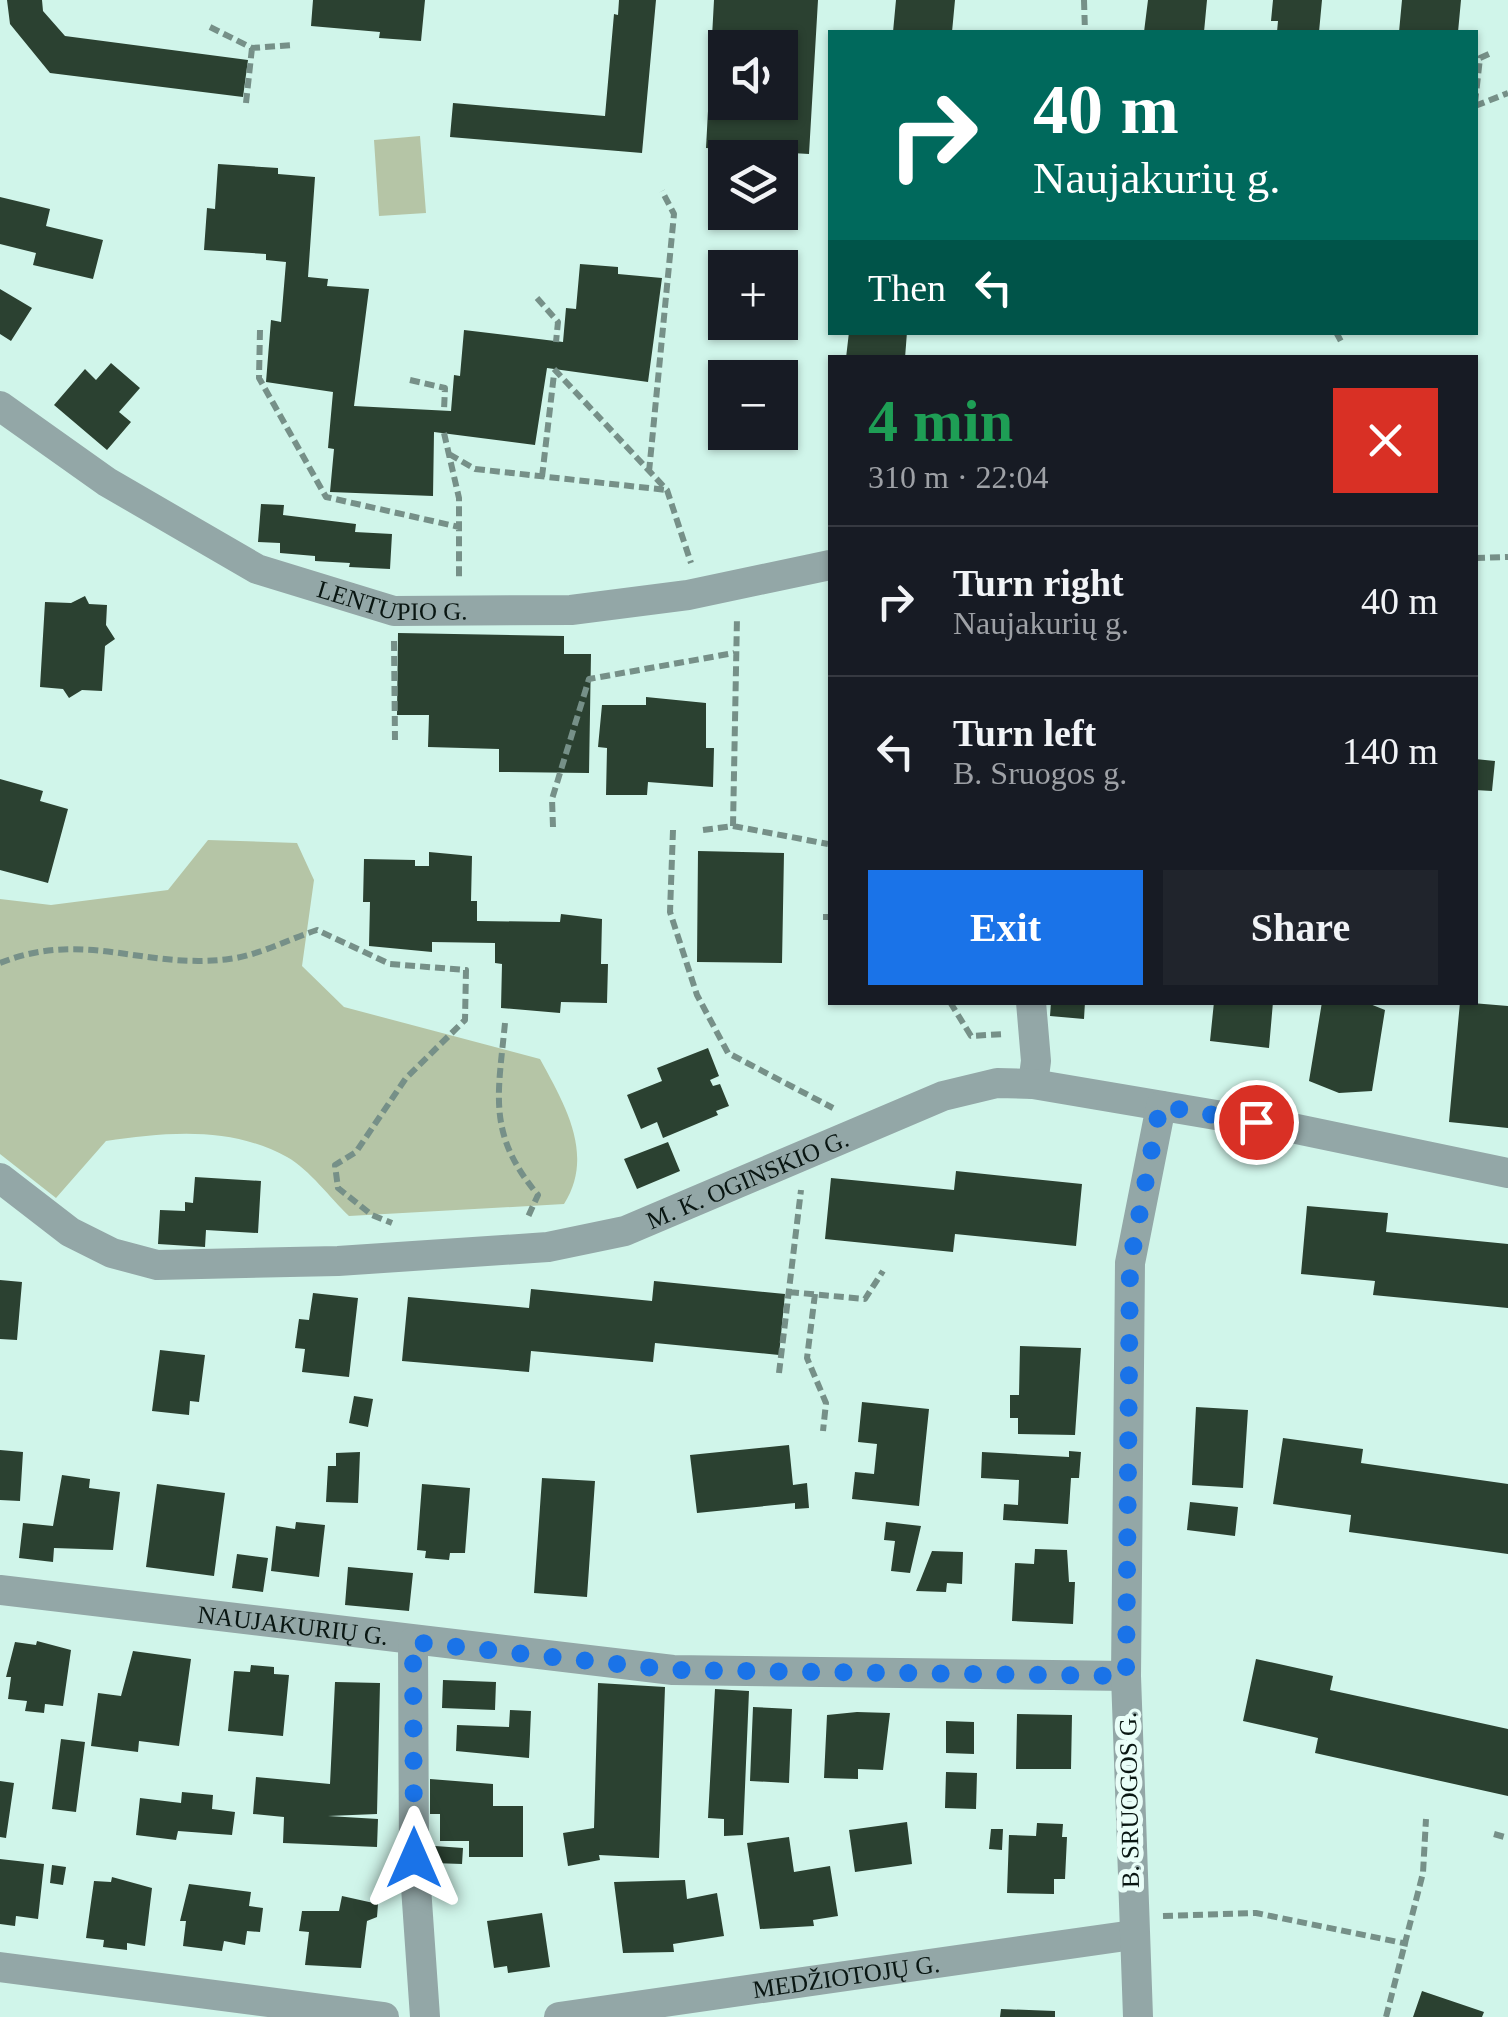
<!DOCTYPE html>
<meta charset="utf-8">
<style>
body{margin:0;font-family:"Times New Roman",serif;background:#20242c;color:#f1f3f6;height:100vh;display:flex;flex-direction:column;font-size:38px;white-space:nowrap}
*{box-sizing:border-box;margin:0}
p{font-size:32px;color:#9ea1a6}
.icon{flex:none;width:55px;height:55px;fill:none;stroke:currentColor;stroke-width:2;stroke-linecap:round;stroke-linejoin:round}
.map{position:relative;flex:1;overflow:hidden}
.drawer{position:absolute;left:828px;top:355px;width:650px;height:650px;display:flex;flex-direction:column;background:#171b24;border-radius:0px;box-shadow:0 2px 8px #0004}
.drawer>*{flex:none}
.banner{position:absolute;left:828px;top:30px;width:650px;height:305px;border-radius:0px;box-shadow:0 2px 8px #0004;background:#00695c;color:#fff;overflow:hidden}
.tools{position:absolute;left:708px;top:30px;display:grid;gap:20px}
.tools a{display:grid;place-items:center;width:90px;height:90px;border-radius:0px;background:#171b24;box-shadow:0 2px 8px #0004;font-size:50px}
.pin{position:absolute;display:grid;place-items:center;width:85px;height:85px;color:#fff;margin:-42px;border:5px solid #fff;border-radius:50%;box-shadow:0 2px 10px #0007}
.me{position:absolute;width:110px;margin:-55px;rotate:0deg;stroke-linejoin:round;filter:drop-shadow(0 0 8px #0008)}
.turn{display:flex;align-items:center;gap:35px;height:210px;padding:0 40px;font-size:45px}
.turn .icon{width:130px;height:130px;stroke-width:2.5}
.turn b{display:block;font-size:70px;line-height:85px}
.then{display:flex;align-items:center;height:95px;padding:0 40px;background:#0003;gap:20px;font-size:38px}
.round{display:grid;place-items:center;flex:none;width:105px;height:105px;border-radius:0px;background:#20242c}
.headline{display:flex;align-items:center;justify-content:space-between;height:170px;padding:0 40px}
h1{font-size:60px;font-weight:600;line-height:75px;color:#1e9e55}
.action{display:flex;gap:20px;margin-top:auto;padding:20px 40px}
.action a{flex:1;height:115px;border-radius:0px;background:#1a73e8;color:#fff;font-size:40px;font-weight:600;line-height:115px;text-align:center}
.action a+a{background:#20242c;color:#f1f3f6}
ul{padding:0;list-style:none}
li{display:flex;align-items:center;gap:30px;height:150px;padding:0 40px;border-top:2px solid #363941}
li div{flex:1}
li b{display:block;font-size:38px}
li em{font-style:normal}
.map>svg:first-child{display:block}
</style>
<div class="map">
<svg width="1508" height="2017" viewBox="0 0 1508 2017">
<rect width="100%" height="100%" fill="#d0f5ea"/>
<path fill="#b5c5a6" d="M 420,136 L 426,213 L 379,216 L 374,140 Z
M 208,840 L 297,843 L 314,880 L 302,966 L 344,1007 L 540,1059 C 565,1105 595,1155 564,1204 L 349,1216 C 330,1198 310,1170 287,1157 C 231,1126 167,1132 106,1141 L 56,1198 L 0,1154 L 0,899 L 51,905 L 168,890 Z"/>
<path fill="#2b4131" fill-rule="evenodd" d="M 7,0 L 42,0 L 43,11 L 65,36 L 248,60 L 243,97 L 50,73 L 10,24 Z
M 313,0 L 425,0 L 421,41 L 379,38 L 380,32 L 311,26 Z
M 619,0 L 656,0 L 642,153 L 450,137 L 453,103 L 605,116 L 614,14 L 618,15 Z
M 714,0 L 818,0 L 809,154 L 706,148 ZM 725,48 L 780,48 L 780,102 L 725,102 Z
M 896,0 L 955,0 L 952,32 L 893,32 Z
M 1148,0 L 1207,0 L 1204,32 L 1144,32 Z
M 1273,0 L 1322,0 L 1319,32 L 1277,32 L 1278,21 L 1271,21 Z
M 1402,0 L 1461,0 L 1458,32 L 1399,32 Z
M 218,164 L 278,168 L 278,174 L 315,177 L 308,277 L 328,279 L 327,286 L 369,289 L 354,406 L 451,411 L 454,375 L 460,376 L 464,330 L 563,342 L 566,308 L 576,309 L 580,264 L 618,267 L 618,274 L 662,278 L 648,382 L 547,368 L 535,445 L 434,432 L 433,496 L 330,492 L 334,449 L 328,448 L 333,392 L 266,382 L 271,320 L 281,322 L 286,262 L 266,260 L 266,254 L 204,250 L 207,208 L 215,209 Z
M 0,197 L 50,209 L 46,226 L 103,240 L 93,279 L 33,265 L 36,253 L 0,244 Z
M 0,289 L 32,308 L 11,341 L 0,334 Z
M 849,332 L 907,332 L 905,358 L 846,358 Z
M 111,363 L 140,388 L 119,412 L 131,422 L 107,450 L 54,405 L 85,369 L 96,380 Z
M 261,504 L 284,505 L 283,515 L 356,524 L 355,532 L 392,534 L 390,569 L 349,567 L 350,563 L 315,561 L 315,556 L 280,553 L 280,543 L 258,542 Z
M 85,596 L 89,604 L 107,605 L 106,625 L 115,639 L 105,646 L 102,691 L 82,690 L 69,698 L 63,689 L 40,687 L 45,602 L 71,603 Z
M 398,633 L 564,636 L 564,654 L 591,654 L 589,773 L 499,772 L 499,749 L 428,747 L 429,715 L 397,715 Z
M 646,697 L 706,703 L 706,748 L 714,748 L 713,787 L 648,782 L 647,795 L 606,795 L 607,748 L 598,747 L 602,705 L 646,705 Z
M 1475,759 L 1495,761 L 1492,791 L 1475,790 Z
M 0,779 L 43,791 L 40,801 L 68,809 L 48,883 L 0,870 Z
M 698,851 L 784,853 L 782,963 L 697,962 Z
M 429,852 L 472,856 L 471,901 L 477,901 L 477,921 L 560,922 L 561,914 L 602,919 L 601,964 L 608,964 L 607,1003 L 561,1002 L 560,1013 L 501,1008 L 502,964 L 495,963 L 495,943 L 432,942 L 432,952 L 369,946 L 370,902 L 363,902 L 364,859 L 415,860 L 415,866 L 429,866 Z
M 1051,1002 L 1085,1002 L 1084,1019 L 1050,1016 Z
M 1214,1002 L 1273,1002 L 1269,1048 L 1210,1041 Z
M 1322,1002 L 1365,1002 L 1385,1010 L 1372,1091 L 1339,1093 L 1309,1081 Z
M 1460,1002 L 1508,1006 L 1508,1128 L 1449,1122 Z
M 708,1048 L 719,1076 L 710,1080 L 713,1086 L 720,1084 L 729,1106 L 716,1111 L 718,1115 L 663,1138 L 657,1122 L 641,1129 L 627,1095 L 662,1081 L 657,1068 Z
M 668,1142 L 680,1171 L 637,1189 L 624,1159 Z
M 956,1171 L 1082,1184 L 1076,1246 L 955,1234 L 953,1252 L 825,1239 L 831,1178 L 954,1190 Z
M 195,1177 L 261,1181 L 258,1233 L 206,1230 L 205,1247 L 158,1244 L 160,1210 L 185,1211 L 185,1202 L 193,1203 Z
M 1307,1206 L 1388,1213 L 1386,1232 L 1508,1244 L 1508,1308 L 1373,1295 L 1375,1281 L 1301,1274 Z
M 0,1280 L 22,1282 L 17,1340 L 0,1339 Z
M 654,1281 L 785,1294 L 779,1355 L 655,1343 L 653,1362 L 531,1351 L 529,1372 L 402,1361 L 408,1297 L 529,1308 L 531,1289 L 652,1301 Z
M 313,1293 L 358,1298 L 349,1377 L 302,1372 L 305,1349 L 295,1348 L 299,1319 L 309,1320 Z
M 1020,1346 L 1081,1348 L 1075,1435 L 1018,1434 L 1018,1418 L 1010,1418 L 1010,1395 L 1019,1395 Z
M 160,1350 L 205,1355 L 199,1402 L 190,1401 L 189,1415 L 152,1411 Z
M 354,1396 L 373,1399 L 368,1427 L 349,1423 Z
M 862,1402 L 929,1409 L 919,1506 L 852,1499 L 855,1472 L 874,1474 L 877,1444 L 858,1442 Z
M 1196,1407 L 1248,1410 L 1243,1488 L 1192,1485 Z
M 1283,1438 L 1363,1449 L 1361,1463 L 1508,1484 L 1508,1554 L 1349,1532 L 1351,1515 L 1273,1504 Z
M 789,1445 L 793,1485 L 807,1483 L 809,1508 L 795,1509 L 795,1503 L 697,1513 L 690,1455 Z
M 0,1450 L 23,1452 L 20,1501 L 0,1500 Z
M 1069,1451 L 1081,1452 L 1079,1478 L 1071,1478 L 1068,1524 L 1003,1520 L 1004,1504 L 1018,1505 L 1019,1480 L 981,1478 L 982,1452 L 1069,1457 Z
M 360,1452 L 358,1503 L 326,1502 L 328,1466 L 336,1466 L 336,1453 Z
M 62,1475 L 90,1479 L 89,1488 L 120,1492 L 113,1550 L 54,1548 L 53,1562 L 19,1558 L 23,1523 L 53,1526 Z
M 542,1478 L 595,1481 L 587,1597 L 534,1593 Z
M 157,1484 L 225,1493 L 214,1576 L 146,1567 Z
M 422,1484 L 470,1488 L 465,1553 L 450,1553 L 449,1560 L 425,1558 L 426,1551 L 417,1550 Z
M 1190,1502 L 1238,1507 L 1235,1536 L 1187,1530 Z
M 296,1522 L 325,1525 L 319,1577 L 271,1571 L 276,1526 L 295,1529 Z
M 886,1522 L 921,1526 L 910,1573 L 891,1571 L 895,1541 L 884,1540 Z
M 1035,1549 L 1067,1550 L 1069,1582 L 1075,1582 L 1073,1624 L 1012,1621 L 1015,1563 L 1034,1564 Z
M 932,1551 L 963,1552 L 962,1584 L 947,1583 L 946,1592 L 916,1591 Z
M 237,1554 L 268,1558 L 263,1592 L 232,1588 Z
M 348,1567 L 413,1573 L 409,1611 L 345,1605 Z
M 37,1641 L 71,1650 L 63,1706 L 45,1704 L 44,1713 L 25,1711 L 27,1701 L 8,1699 L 11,1677 L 6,1677 L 15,1642 L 36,1645 Z
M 133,1651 L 191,1659 L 179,1746 L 139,1741 L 138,1752 L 91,1746 L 98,1693 L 121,1696 Z
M 1256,1659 L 1333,1676 L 1330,1690 L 1508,1729 L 1508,1796 L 1315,1753 L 1318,1738 L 1243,1721 Z
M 251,1665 L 274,1667 L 274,1674 L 289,1675 L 283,1736 L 228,1731 L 234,1671 L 250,1672 Z
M 443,1680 L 496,1682 L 495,1710 L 442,1708 Z
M 335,1682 L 380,1683 L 377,1814 L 328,1816 L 378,1819 L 377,1847 L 283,1843 L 284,1817 L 253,1814 L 256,1777 L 330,1784 Z
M 598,1683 L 665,1687 L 659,1858 L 599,1855 L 600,1860 L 568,1866 L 563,1833 L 594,1828 Z
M 715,1689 L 749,1691 L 743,1835 L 724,1836 L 724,1819 L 708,1818 Z
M 753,1707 L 792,1709 L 789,1783 L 750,1781 Z
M 510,1710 L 531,1711 L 529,1758 L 456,1751 L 457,1725 L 509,1727 Z
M 857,1712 L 890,1713 L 883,1770 L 858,1769 L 858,1779 L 824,1778 L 827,1715 Z
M 1017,1714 L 1072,1715 L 1071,1769 L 1016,1769 Z
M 946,1721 L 974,1722 L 974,1754 L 946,1753 Z
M 61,1739 L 85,1742 L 76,1812 L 52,1809 Z
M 946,1772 L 977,1773 L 976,1809 L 945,1808 Z
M 430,1779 L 493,1784 L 493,1806 L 523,1806 L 523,1857 L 469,1857 L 469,1841 L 440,1841 L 440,1814 L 430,1814 Z
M 0,1781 L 14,1783 L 6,1838 L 0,1837 Z
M 182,1792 L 213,1795 L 212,1809 L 235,1812 L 232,1835 L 178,1831 L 176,1840 L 136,1835 L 140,1798 L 181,1803 Z
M 907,1822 L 912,1864 L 855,1872 L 849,1830 Z
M 1037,1823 L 1063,1824 L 1062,1837 L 1067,1837 L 1065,1879 L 1054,1879 L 1054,1894 L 1007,1893 L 1009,1835 L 1036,1836 Z
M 991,1829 L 1003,1829 L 1002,1850 L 989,1849 Z
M 789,1837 L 794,1872 L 830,1866 L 838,1916 L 813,1920 L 814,1926 L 760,1929 L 747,1843 Z
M 435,1846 L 463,1848 L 462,1864 L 433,1863 Z
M 0,1859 L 44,1864 L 38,1919 L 16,1916 L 15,1926 L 0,1924 Z
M 52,1865 L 66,1867 L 63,1885 L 50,1883 Z
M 112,1877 L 152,1888 L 145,1946 L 127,1943 L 127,1950 L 103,1947 L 104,1940 L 86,1938 L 94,1881 L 111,1882 Z
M 685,1880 L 687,1899 L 717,1893 L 724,1936 L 673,1944 L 674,1952 L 623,1953 L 614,1882 Z
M 189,1884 L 251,1892 L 249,1906 L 263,1908 L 260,1932 L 247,1931 L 245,1945 L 224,1941 L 222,1951 L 183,1946 L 186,1921 L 180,1921 Z
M 342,1896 L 378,1904 L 377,1917 L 367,1921 L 361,1968 L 305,1965 L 309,1932 L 299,1931 L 302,1911 L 339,1911 Z
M 542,1913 L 550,1967 L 508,1973 L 507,1966 L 494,1968 L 487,1921 Z
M 1422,1991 L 1484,2012 L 1482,2017 L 1413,2017 Z
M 1001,2009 L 1055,2011 L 1055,2017 L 1000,2017 Z"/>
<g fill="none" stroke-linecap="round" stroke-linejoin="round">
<path stroke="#769088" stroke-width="6" stroke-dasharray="10 5" stroke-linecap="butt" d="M 1084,0 L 1085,32
M 210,27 L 252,48 L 293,45
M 246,103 L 252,48
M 1475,103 L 1480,58 L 1489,54
M 1475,106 L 1508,93
M 537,298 L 558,322 L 556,342
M 260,330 L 259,378 L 326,497 L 459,527
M 1336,332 L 1343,345
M 554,369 L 667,490 L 691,563
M 410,380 L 445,388 L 444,410
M 444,433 L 459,498 L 459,581
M 449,454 L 475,469 L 667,490
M 649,472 L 674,214 L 662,191
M 542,477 L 554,374
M 1475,558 L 1508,557
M 394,641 L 395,740
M 733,826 L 828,844
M 553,827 L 552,799 L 589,679 L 734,653
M 673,830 L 670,912 L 697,995 L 728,1053 L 833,1108
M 703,830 L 733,826 L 737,617
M 823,917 L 830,917
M 0,963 C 85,929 144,970 229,959 C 257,956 289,939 317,930 L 390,964 L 466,970 L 465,1020 L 406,1078 L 356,1152 L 335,1165 L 338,1188 L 372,1215 L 392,1223
M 950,1002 L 971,1036 L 1005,1034
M 505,1023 C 498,1096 487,1134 538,1195 L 527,1219
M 789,1292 L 865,1299 L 883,1271
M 815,1294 L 807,1358 L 826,1403 L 823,1431
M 779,1373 L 801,1190
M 1494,1834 L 1508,1838
M 1163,1916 L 1256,1913 L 1408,1944
M 1386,2017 L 1423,1873 L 1426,1819"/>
<g stroke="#93a7a7" stroke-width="30">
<path id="s1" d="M 0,406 L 107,482 L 257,569 L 394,611 L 571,610 L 688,595 L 830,565"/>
<path d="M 1031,1002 L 1036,1061 L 1033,1084"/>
<path id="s2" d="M 0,1178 L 70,1232 L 112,1253 L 157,1265 L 338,1261 L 548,1247 L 625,1231 L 943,1096 L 997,1083 L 1033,1084 L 1287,1127 L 1508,1173"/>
<path id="s3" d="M 0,1590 L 673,1670 L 1126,1676"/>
<path d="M 413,1642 L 414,1858 L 425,2017"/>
<path d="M 0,1967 L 384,2017"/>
<path id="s4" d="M 559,2017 L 1133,1935"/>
<path d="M 1138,2017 L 1126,1676 L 1130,1263 L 1161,1106"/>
</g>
</g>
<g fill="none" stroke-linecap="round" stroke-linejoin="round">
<path stroke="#1a73e8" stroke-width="18" stroke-dasharray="0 32.4" d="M 414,1858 L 413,1642 L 673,1670 L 1126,1676 L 1130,1264 L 1160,1106 L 1256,1122"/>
</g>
<g text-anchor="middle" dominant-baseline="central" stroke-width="10" stroke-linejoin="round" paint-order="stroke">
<g font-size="25" fill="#091612" stroke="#e9fef8">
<text stroke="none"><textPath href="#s1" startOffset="445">LENTUPIO G.</textPath></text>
<text stroke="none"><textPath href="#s2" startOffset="785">M. K. OGINSKIO G.</textPath></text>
<text stroke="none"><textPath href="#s3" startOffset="295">NAUJAKURIŲ G.</textPath></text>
<text transform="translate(1129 1800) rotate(-91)">B. SRUOGOS G.</text>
<text stroke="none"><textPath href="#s4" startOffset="290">MEDŽIOTOJŲ G.</textPath></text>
</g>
</g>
</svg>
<div class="tools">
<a><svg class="icon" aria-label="sound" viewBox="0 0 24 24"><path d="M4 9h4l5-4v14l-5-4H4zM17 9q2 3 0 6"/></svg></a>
<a><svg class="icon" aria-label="layers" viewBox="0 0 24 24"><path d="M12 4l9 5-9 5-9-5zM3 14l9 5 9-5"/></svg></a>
<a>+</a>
<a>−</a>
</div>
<div class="pin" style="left:1256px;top:1122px;background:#d93025"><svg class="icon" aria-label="arrive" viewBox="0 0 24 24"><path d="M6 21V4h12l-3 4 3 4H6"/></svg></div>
<svg class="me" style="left:414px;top:1858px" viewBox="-20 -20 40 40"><path d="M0-17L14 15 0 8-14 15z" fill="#1a73e8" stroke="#fff" stroke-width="4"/></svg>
<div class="banner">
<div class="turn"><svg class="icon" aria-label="right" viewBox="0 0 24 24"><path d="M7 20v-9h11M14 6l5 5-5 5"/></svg><div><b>40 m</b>Naujakurių g.</div></div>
<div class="then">Then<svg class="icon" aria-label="left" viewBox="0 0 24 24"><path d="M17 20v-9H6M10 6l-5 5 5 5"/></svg></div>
</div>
<section class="drawer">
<div class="headline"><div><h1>4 min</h1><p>310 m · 22:04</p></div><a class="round" style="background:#d93025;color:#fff"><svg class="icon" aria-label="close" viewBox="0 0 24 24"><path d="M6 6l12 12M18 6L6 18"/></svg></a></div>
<ul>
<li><svg class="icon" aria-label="right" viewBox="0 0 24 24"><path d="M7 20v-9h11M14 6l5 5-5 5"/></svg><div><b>Turn right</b><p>Naujakurių g.</p></div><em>40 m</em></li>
<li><svg class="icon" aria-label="left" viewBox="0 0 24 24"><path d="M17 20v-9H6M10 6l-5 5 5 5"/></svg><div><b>Turn left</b><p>B. Sruogos g.</p></div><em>140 m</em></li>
</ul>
<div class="action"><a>Exit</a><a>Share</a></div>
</section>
</div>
